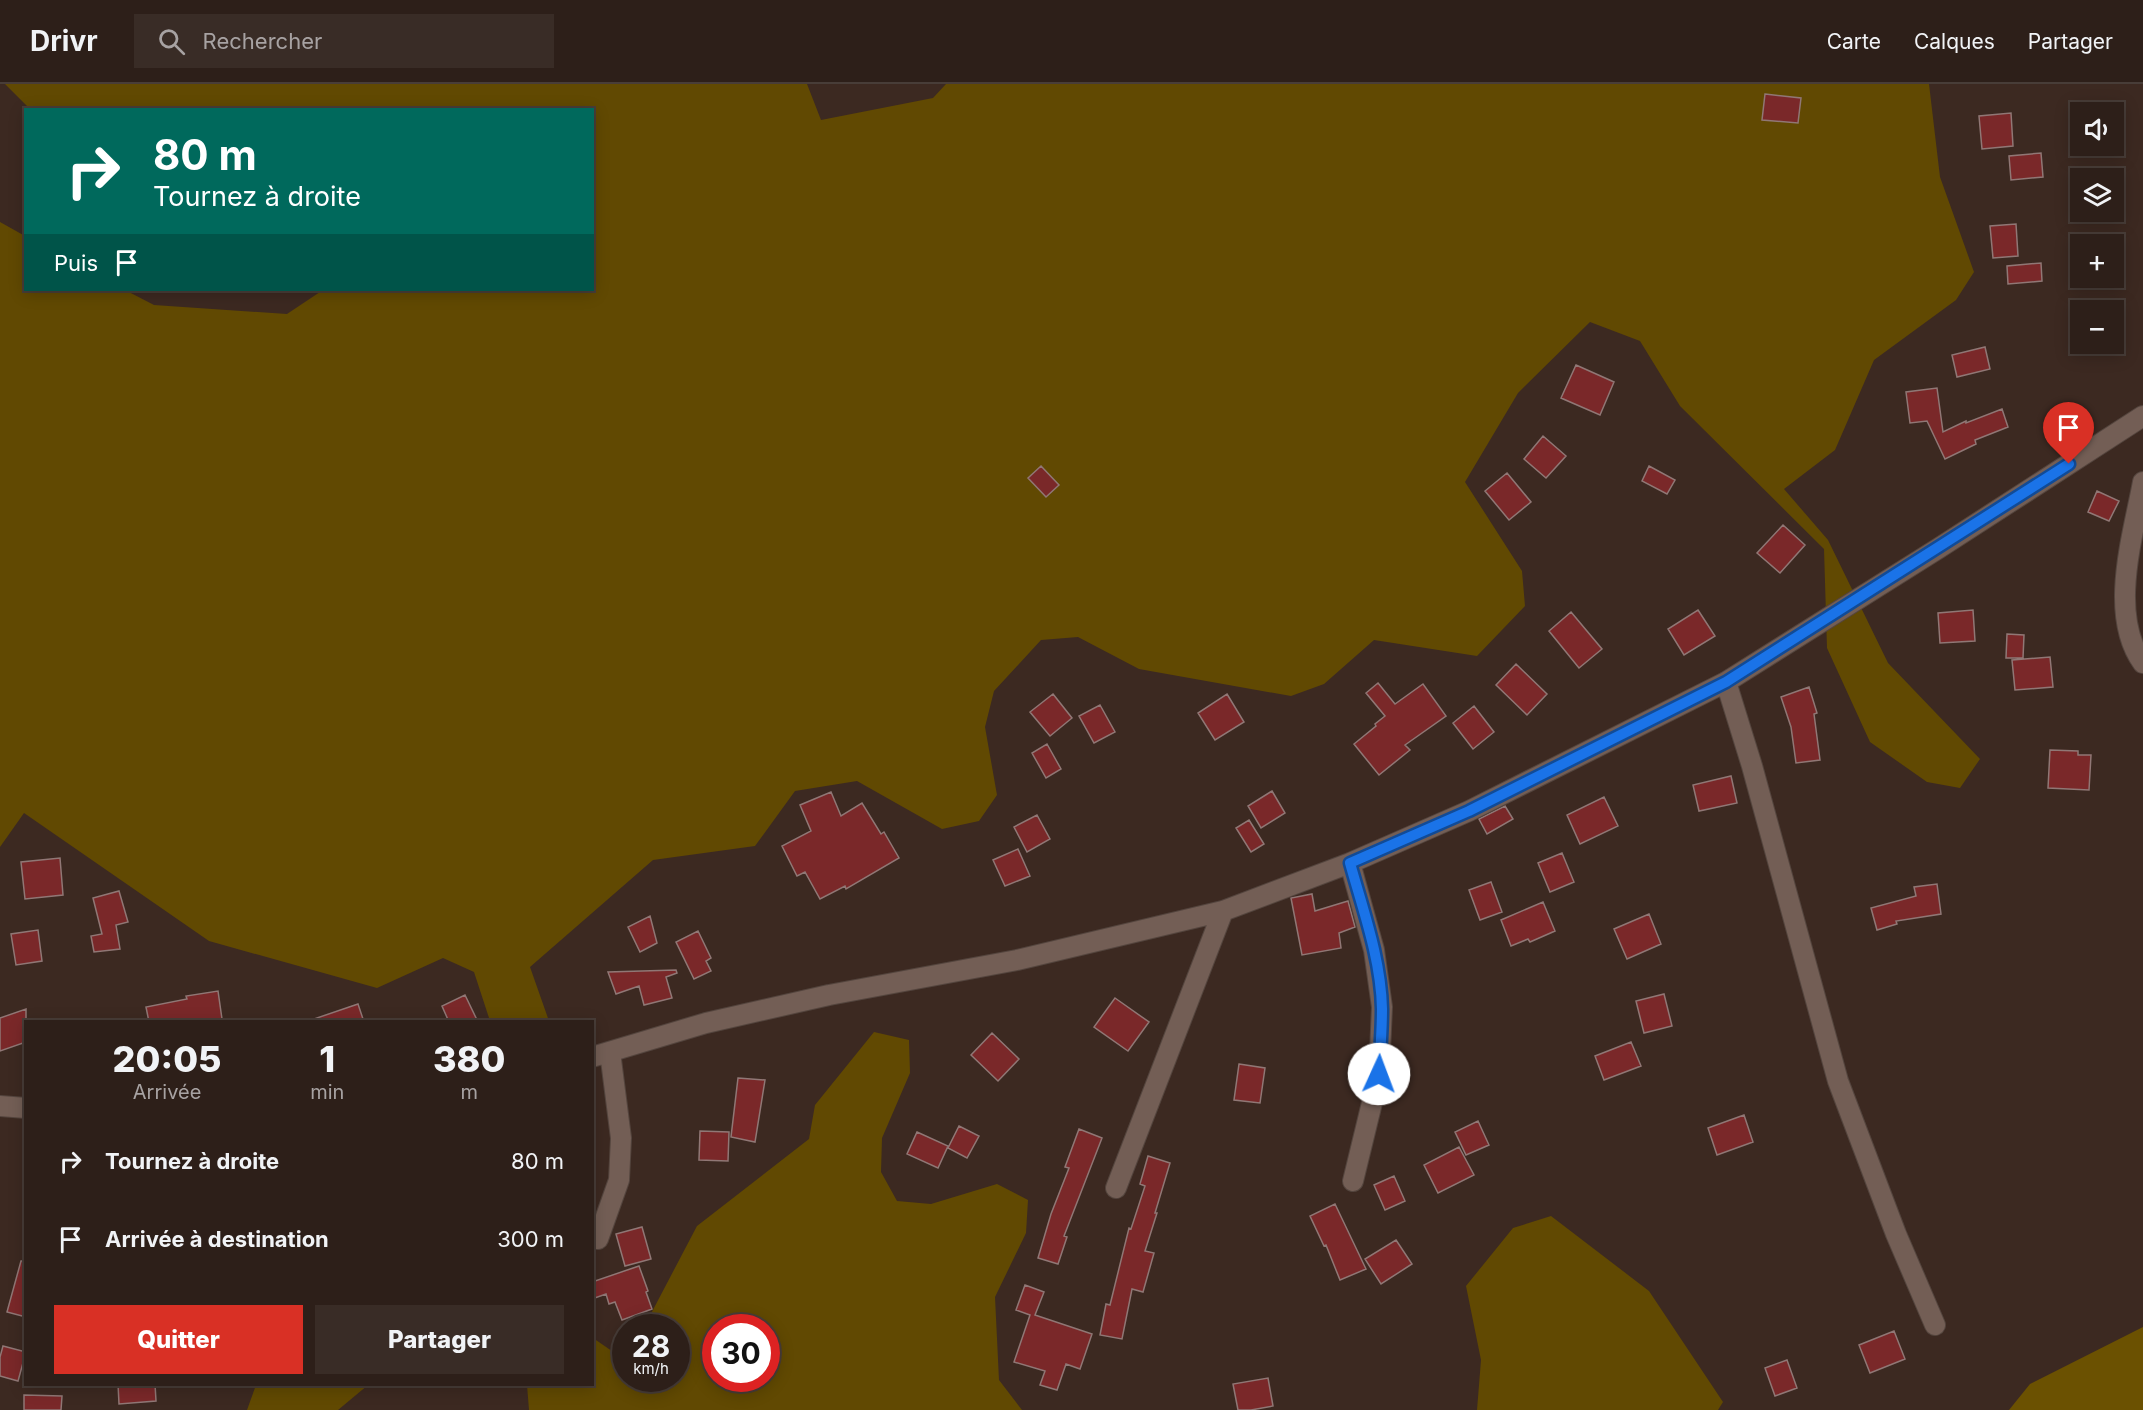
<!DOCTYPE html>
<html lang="fr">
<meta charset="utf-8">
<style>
body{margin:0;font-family:Inter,sans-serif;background:#392c26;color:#f1f3f6;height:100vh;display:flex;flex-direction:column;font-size:22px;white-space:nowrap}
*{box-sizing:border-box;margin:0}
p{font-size:20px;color:#a7a2a2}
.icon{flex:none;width:33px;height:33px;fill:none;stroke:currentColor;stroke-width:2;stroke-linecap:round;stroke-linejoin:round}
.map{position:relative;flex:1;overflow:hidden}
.sheet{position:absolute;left:24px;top:936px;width:570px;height:366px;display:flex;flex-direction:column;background:#2d1f19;border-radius:0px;box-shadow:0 3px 15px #0003,0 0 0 2px #483d38}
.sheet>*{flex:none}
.banner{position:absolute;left:24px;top:24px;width:570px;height:183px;border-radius:0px;box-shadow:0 3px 15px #0003,0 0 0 2px #483d38;background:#00695c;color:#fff;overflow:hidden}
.controls{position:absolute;left:2070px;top:18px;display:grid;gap:12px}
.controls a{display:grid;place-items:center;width:54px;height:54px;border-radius:0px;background:#2d1f19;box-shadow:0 3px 15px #0003,0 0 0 2px #483d38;font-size:30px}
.speed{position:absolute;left:612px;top:1230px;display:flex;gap:12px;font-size:30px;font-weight:700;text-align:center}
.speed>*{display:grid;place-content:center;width:78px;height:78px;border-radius:50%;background:#2d1f19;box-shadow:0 3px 15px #0003,0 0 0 2px #483d38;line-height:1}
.speed small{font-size:15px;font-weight:400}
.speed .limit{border:9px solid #d22;background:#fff;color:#111}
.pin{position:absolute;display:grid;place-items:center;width:51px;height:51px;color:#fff;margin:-62px -26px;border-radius:50% 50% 50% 0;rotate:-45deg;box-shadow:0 0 6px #0007}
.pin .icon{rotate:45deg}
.me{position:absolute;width:66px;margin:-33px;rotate:2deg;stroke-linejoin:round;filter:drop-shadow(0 0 4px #0008)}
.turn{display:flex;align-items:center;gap:21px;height:126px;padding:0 30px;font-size:27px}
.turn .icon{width:78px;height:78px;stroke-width:2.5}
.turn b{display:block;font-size:42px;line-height:51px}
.then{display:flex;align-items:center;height:57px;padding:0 30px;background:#0003;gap:12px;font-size:22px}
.eta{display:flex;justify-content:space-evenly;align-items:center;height:102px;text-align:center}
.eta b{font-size:36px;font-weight:800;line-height:42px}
.primary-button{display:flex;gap:12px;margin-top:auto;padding:12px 30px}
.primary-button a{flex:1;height:69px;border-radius:0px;background:#d93025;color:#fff;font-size:24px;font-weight:800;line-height:69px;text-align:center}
.primary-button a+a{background:#392c26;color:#f1f3f6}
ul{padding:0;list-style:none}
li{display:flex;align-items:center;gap:18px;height:78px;padding:0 30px}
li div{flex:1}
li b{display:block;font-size:22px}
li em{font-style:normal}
header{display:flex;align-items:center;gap:36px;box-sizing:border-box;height:84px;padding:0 30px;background:#2d1f19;border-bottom:2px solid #483d38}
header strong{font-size:28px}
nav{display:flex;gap:33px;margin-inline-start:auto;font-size:21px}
.search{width:420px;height:54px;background:#392c26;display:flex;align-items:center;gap:15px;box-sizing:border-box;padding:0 21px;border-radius:0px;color:#a7a2a2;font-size:22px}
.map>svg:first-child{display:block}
</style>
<header>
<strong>Drivr</strong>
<div class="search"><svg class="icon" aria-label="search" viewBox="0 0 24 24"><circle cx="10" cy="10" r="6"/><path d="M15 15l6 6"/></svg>Rechercher</div>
<nav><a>Carte</a><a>Calques</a><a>Partager</a></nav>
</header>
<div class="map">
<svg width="2143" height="1326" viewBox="0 0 2143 1326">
<rect width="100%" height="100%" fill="#3c2921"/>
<path fill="#614902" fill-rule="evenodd" d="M 5,0 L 807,0 L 821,36 L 933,14 L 946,0 L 1929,0 L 1940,93 L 1974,188 L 1956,216 L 1874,276 L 1835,366 L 1784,405 L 1828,456 L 1888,579 L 1980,675 L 1960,704 L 1927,698 L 1870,658 L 1827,564 L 1824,465 L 1680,322 L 1640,257 L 1590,238 L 1518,309 L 1465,398 L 1522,487 L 1525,522 L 1477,572 L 1374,556 L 1324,600 L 1291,612 L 1139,585 L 1078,553 L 1041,556 L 994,607 L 985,643 L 997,711 L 979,737 L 942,745 L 857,697 L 795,707 L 755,762 L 653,776 L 530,883 L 549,937 L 490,937 L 474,888 L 443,874 L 377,904 L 209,857 L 24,729 L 0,763 L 0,138 L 25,152 L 26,206 L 125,206 L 154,221 L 287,230 L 323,206 L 592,206 L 592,26 L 31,26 Z
M 874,948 L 909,956 L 910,989 L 882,1054 L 881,1088 L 897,1117 L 931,1120 L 997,1100 L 1028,1116 L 1026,1149 L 995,1213 L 999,1296 L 1022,1326 L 529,1326 L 527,1301 L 592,1300 L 593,1254 L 625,1276 L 626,1294 L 676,1294 L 676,1244 L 644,1243 L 697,1142 L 809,1055 L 815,1021 ZM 716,1244 L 766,1244 L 766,1294 L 716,1294 Z
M 1551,1132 L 1649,1207 L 1723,1318 L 1718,1326 L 1477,1326 L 1481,1276 L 1466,1202 L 1513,1144 Z
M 256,1301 L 256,1300 L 368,1301 L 338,1326 L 247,1326 Z"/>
<path fill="#6b5101" d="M 2143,1243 L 2143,1326 L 2009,1326 L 2030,1300 Z"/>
<path fill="#7a2829" stroke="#907775" stroke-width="1.5" d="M 1765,10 L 1801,14 L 1798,39 L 1762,36 Z
M 2011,29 L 2013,62 L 1982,65 L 1979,32 Z
M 2041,69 L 2043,93 L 2011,96 L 2009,72 Z
M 2016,140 L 2018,172 L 1993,174 L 1990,142 Z
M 2041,179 L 2042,197 L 2008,200 L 2007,182 Z
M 1985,263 L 1990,285 L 1957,293 L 1952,271 Z
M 1576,281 L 1614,298 L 1600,331 L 1561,314 Z
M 1937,304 L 1943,348 L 1966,337 L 1966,339 L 2002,325 L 2008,343 L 1975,356 L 1976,360 L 1945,375 L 1927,337 L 1910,339 L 1906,308 Z
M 1543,352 L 1566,372 L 1546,394 L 1524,375 Z
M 1041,382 L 1059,401 L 1046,413 L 1028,394 Z
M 1649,382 L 1675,396 L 1667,410 L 1642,397 Z
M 1507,389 L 1531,418 L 1509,436 L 1485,407 Z
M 2097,407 L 2119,417 L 2109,437 L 2088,428 Z
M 1783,441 L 1805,461 L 1780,489 L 1757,469 Z
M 1698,526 L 1715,552 L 1684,571 L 1668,545 Z
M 1973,526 L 1975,557 L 1940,559 L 1938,529 Z
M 1571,528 L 1602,565 L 1579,584 L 1549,547 Z
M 2007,550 L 2024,551 L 2023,574 L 2006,574 Z
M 2050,573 L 2053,603 L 2015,606 L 2012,576 Z
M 1516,580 L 1547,610 L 1527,631 L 1496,601 Z
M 1378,599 L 1395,620 L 1423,600 L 1446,632 L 1405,661 L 1410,666 L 1379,691 L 1354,660 L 1376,642 L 1375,640 L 1385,632 L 1366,609 Z
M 1809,603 L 1817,629 L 1814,630 L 1820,676 L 1796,679 L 1791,643 L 1781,613 Z
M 1053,610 L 1072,634 L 1050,652 L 1030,628 Z
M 1227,610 L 1244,638 L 1215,656 L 1198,629 Z
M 1100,621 L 1115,648 L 1094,659 L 1079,632 Z
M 1474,622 L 1494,648 L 1473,665 L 1453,639 Z
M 1047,660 L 1061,685 L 1046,694 L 1032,669 Z
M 2050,666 L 2078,667 L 2078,671 L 2091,671 L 2089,706 L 2048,704 Z
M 1731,692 L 1737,719 L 1699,727 L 1693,701 Z
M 1272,707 L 1285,729 L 1261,744 L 1248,722 Z
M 831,708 L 841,732 L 862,719 L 881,750 L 884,748 L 899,774 L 846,805 L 845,802 L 820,815 L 805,788 L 797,792 L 782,762 L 811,747 L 800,721 Z
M 1604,713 L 1618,742 L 1580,760 L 1567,731 Z
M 1505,722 L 1513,735 L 1487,750 L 1479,735 Z
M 1037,731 L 1050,755 L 1027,768 L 1014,743 Z
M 1249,736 L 1264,760 L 1251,768 L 1236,744 Z
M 1018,765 L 1030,792 L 1005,802 L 993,776 Z
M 1562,769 L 1574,798 L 1550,808 L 1538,779 Z
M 60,774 L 63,811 L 25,815 L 21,778 Z
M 1491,798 L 1502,828 L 1480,836 L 1469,806 Z
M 1937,800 L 1941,830 L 1896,837 L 1897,840 L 1877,846 L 1871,824 L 1916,812 L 1914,803 Z
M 119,807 L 128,838 L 116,841 L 120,865 L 94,868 L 91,852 L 102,850 L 93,814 Z
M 1312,810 L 1315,827 L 1348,817 L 1355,843 L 1339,849 L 1341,864 L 1302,871 L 1291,814 Z
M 1543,818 L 1555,847 L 1530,858 L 1528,855 L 1511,862 L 1501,836 Z
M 1649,830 L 1661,860 L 1627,875 L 1614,845 Z
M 650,832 L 657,859 L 640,868 L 628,843 Z
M 38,846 L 42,877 L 16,881 L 11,850 Z
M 698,847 L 711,874 L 706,877 L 711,887 L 694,895 L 676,858 Z
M 676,886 L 677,889 L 666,893 L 672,914 L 644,921 L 639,902 L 616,910 L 608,888 Z
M 218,907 L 222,935 L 207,938 L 149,938 L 146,923 L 187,915 L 186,912 Z
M 1664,910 L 1672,942 L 1644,949 L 1636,917 Z
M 465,911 L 478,938 L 449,938 L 442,922 Z
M 1115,914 L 1149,938 L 1128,967 L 1094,943 Z
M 358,920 L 364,938 L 314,938 L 314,935 Z
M 26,925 L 26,958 L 0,967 L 0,934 Z
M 992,949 L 1019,975 L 998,997 L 971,971 Z
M 1631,958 L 1641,982 L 1604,996 L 1595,972 Z
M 1239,980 L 1265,984 L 1260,1019 L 1234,1016 Z
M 738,994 L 765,996 L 755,1058 L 731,1053 Z
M 1744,1031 L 1753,1058 L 1717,1071 L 1708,1044 Z
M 1478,1037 L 1489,1061 L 1466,1071 L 1455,1048 Z
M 959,1042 L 979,1052 L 967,1074 L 948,1064 Z
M 1079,1045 L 1102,1054 L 1064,1152 L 1067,1153 L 1058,1180 L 1038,1174 L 1051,1130 L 1069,1084 L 1065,1083 Z
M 700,1047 L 729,1048 L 728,1077 L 699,1076 Z
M 917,1048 L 948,1062 L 938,1084 L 907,1070 Z
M 1459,1063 L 1474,1091 L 1438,1109 L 1424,1081 Z
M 1148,1072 L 1170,1079 L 1155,1129 L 1157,1129 L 1145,1167 L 1154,1169 L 1143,1208 L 1132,1205 L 1122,1255 L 1100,1251 L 1106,1220 L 1110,1221 L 1129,1144 L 1131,1145 L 1145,1102 L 1140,1100 Z
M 1394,1092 L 1405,1117 L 1385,1126 L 1374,1101 Z
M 1335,1120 L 1366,1185 L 1340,1196 L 1326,1161 L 1324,1162 L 1310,1132 Z
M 642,1143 L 651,1175 L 625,1182 L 616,1150 Z
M 1396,1156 L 1412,1180 L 1381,1200 L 1365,1175 Z
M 21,1177 L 26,1177 L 26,1233 L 7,1228 Z
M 639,1182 L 648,1207 L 646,1208 L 652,1225 L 622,1236 L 615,1218 L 609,1220 L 606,1210 L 592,1215 L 592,1198 Z
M 1025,1201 L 1044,1208 L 1035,1231 L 1092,1250 L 1080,1285 L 1066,1280 L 1057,1306 L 1040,1301 L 1045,1287 L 1014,1278 L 1030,1231 L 1016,1226 Z
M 1894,1247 L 1905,1275 L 1870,1289 L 1859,1261 Z
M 3,1262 L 26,1268 L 18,1297 L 0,1292 L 0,1273 Z
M 1787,1276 L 1797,1304 L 1775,1312 L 1765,1284 Z
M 1268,1294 L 1273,1322 L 1251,1326 L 1238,1326 L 1233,1300 Z
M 118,1300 L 155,1300 L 156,1317 L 119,1320 Z
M 24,1311 L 62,1312 L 61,1326 L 24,1326 Z"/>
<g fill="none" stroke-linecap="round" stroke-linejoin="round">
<g stroke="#54453e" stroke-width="22">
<path id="street" d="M 2143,398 C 2133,452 2108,531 2143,579
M 1726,598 L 1752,682 L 1838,997 L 1896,1150 L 1935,1241
M 1350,779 L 1374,866 L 1382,923 L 1379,990 L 1353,1097
M 592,973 L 706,939 L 829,911 L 1017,876 L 1223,827 L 1350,779 L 1469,727 L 1726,598 L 1939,464 L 2143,332
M 0,1022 L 26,1024
M 1116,1104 L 1223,827
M 598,1155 L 619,1096 L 621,1054 L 610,968"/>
</g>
<use href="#street" stroke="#735e55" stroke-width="20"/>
</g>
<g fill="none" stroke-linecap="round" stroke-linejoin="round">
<g stroke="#114b97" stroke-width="15">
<path id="route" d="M 1379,990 C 1380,969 1382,947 1382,925 C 1381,875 1363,826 1350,779 L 1469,727 L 1726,598 L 2069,380"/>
</g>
<use href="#route" stroke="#1a73e8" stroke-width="10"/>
</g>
</svg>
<div class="controls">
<a><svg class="icon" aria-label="sound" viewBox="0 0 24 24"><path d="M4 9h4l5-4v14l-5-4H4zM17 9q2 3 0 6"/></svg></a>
<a><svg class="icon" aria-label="layers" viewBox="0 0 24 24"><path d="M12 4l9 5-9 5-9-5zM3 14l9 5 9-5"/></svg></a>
<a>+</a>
<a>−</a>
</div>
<div class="speed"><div>28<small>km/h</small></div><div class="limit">30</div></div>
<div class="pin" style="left:2069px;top:380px;background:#d93025"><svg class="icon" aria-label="arrive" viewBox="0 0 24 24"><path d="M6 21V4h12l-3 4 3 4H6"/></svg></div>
<svg class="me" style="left:1379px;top:990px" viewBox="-20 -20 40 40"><circle r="19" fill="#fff"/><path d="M0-13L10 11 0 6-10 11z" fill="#1a73e8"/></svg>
<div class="banner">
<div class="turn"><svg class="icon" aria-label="right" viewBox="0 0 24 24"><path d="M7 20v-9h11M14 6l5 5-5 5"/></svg><div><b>80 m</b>Tournez à droite</div></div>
<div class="then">Puis<svg class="icon" aria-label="arrive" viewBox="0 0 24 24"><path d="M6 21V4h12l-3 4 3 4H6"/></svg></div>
</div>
<section class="sheet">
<div class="eta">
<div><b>20:05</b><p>Arrivée</p></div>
<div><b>1</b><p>min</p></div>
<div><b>380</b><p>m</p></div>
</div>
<ul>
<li><svg class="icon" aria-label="right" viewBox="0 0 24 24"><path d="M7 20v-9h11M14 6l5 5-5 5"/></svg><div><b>Tournez à droite</b></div><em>80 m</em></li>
<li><svg class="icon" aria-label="arrive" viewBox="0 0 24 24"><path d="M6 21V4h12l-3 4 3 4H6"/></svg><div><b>Arrivée à destination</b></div><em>300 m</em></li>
</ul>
<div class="primary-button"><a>Quitter</a><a>Partager</a></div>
</section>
</div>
